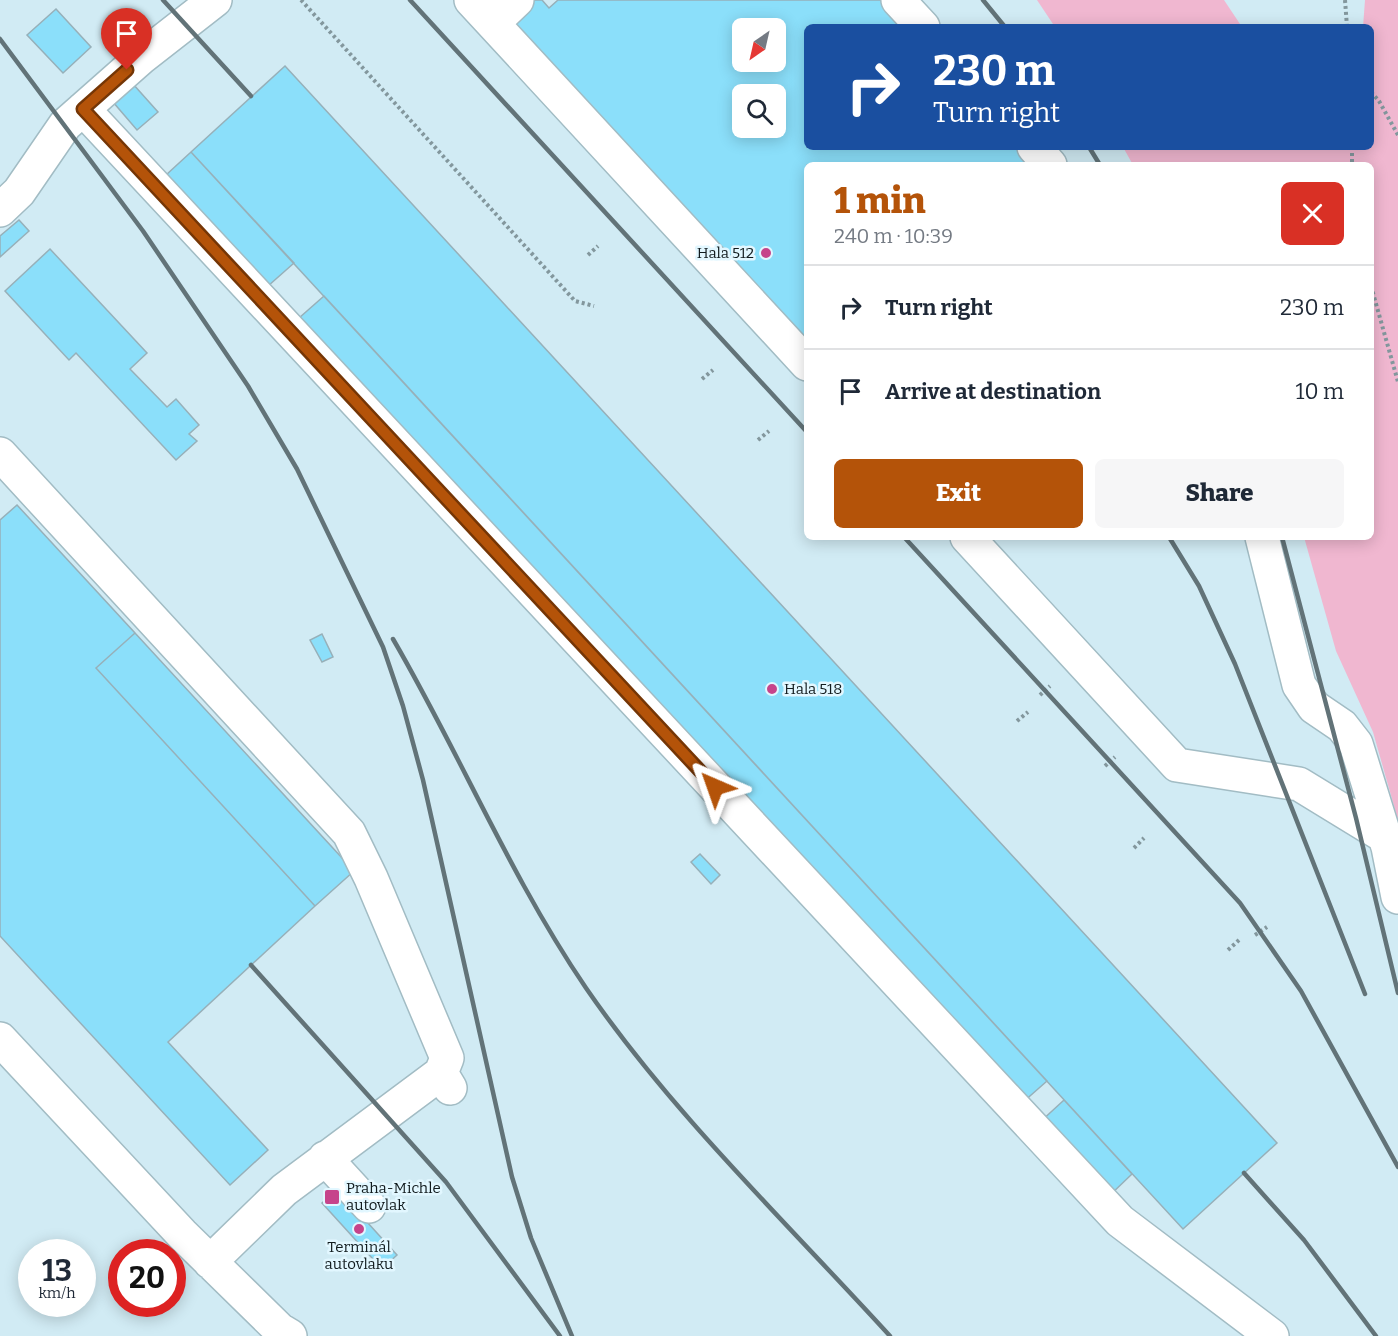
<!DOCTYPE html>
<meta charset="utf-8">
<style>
body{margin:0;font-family:Bitter,serif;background:#f6f6f7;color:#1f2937;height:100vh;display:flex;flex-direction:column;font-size:22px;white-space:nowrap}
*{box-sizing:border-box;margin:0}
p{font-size:20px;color:#747a83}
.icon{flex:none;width:33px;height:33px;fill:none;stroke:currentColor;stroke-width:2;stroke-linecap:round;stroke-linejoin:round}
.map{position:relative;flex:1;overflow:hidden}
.side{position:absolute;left:804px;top:162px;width:570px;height:378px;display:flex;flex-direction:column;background:#fff;border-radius:9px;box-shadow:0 3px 15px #0003}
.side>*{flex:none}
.hud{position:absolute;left:804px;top:24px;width:570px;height:126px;border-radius:9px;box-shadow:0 3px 15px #0003;background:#1a4fa0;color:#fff;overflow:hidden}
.needle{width:39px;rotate:214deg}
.fabs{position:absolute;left:732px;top:18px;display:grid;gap:12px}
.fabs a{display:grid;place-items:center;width:54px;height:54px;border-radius:9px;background:#fff;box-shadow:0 3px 15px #0003;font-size:30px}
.speed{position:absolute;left:18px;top:1239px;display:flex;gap:12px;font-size:30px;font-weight:700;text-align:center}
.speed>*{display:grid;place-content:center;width:78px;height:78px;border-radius:50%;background:#fff;box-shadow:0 3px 15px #0003;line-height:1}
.speed small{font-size:15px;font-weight:400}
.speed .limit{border:9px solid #d22;background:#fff;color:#111}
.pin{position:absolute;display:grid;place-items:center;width:51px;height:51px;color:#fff;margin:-62px -26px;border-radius:50% 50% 50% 0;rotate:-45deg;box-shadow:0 0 6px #0007}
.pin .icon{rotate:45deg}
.me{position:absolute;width:66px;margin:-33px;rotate:317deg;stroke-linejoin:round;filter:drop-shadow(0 0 4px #0008)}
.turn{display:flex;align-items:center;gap:21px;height:126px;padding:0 30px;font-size:27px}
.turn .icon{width:78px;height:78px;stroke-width:2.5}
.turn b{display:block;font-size:42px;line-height:51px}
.round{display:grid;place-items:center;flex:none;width:63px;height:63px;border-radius:9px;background:#f6f6f7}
.head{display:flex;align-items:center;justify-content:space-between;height:102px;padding:0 30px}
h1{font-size:36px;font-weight:800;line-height:45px;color:#b45309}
.primary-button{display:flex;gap:12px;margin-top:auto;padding:12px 30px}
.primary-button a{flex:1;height:69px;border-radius:9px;background:#b45309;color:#fff;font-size:24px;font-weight:800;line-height:69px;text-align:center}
.primary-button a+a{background:#f6f6f7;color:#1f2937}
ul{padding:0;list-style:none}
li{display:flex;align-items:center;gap:18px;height:84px;padding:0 30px;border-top:2px solid #e0e1e3}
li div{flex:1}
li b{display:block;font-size:22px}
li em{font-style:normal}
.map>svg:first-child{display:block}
</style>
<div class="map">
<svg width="1398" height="1336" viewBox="0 0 1398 1336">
<rect width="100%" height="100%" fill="#d1ebf4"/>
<path fill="#f0b7d0" d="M 1037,0 L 1224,0 L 1242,27 L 1055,27 Z
M 1365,0 L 1398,0 L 1398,820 L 1373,732 L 1336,651 L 1304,537 L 1371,537 L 1371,165 L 1133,165 L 1123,147 L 1371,147 L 1371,27 L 1363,27 Z"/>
<path fill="#8bdffa" stroke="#97b0b9" stroke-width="1.5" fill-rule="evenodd" d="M 533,0 L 542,0 L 549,8 L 558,0 L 887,0 L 912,27 L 807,27 L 807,147 L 1024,147 L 1041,165 L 807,165 L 807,341 L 511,21 ZM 742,28 L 776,28 L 776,62 L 742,62 ZM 742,94 L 776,94 L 776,128 L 742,128 Z
M 56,9 L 91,47 L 63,73 L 27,35 Z
M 285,66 L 1277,1143 L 1183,1229 L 191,152 Z
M 133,84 L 158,112 L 137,130 L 113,102 Z
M 191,152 L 294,263 L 268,286 L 166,175 Z
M 19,220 L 29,231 L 0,257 L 0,236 Z
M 50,249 L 147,353 L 130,369 L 167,407 L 176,399 L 199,425 L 189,434 L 197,441 L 176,460 L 76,353 L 69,360 L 5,291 Z
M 324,296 L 1047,1081 L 1022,1103 L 299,318 Z
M 17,505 L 135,633 L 96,668 L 315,906 L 168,1042 L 268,1150 L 230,1185 L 0,936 L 0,520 Z
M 135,633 L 354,871 L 315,906 L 96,668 Z
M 322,634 L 333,657 L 322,662 L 310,640 Z
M 700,854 L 720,875 L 711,884 L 691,862 Z
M 1064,1100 L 1132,1174 L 1108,1197 L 1039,1123 Z
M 337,1189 L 397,1255 L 382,1269 L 322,1203 Z"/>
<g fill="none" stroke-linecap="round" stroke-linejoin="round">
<g stroke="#a2bcc4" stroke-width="36">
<path id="minor" d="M 471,0 L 807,364
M 898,0 L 923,27
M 493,23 L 517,0
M 83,109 L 1120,1221 L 1272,1336
M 1034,147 L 1050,165
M 0,210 L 19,192 L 65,125 L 142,57 L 215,0
M 0,454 L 349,833 L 371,878 L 447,1058 L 441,1073 L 450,1088
M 967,537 L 1177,765 L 1299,784 L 1384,836
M 1262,537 L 1299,685 L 1314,707 L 1342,726 L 1356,744 L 1388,847 L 1398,897
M 0,1039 L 182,1234 L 280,1330 L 290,1336
M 325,1158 L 369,1206
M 210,1262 L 284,1190 L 441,1073"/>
</g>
<path stroke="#83979d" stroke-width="4" stroke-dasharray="3 3" stroke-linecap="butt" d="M 301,0 L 575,301 L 594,306
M 1345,0 L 1347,27
M 1371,92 L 1379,101 L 1398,135
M 1352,147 L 1352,165
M 588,255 L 598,246
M 1371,286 L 1398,382
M 702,379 L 713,370
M 758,440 L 769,431
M 1040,695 L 1050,686
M 1017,721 L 1028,712
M 1105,766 L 1115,757
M 1134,848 L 1144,838
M 1255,935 L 1267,927
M 1228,950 L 1239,940"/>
<use href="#minor" stroke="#fff" stroke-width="33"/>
<path stroke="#627378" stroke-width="4.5" d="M 163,0 L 251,96
M 410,0 L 807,432
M 983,0 L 1005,27
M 0,39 L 143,231 L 248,386 L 297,469 L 383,647 L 403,706 L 423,780 L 512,1177 L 531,1238 L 572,1336
M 1089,147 L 1100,165
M 904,537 L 1240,903 L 1301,991 L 1398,1167
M 1169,537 L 1199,586 L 1235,664 L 1365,994
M 1282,537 L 1356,818 L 1398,993
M 393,639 C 460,754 511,878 586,988 C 672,1113 788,1224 890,1336
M 251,965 L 446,1182 L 560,1336
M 1244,1173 L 1304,1240 L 1376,1336"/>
</g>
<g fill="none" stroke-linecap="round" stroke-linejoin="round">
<g stroke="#753606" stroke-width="15">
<path id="route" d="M 127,70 L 83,109 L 715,787"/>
</g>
<use href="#route" stroke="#b45309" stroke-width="10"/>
</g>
<g fill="#c6448b" stroke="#e2f7ff" stroke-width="2">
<circle cx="766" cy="253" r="6"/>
<circle cx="772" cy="689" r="6"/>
<rect x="324" y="1189" width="16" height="16" rx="3"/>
<circle cx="359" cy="1229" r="6"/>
</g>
<g text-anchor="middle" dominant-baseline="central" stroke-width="5" stroke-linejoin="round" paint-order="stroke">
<g font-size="15" fill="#111b1e" stroke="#e2f7ff" text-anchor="start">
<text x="754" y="253" text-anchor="end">Hala 512</text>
<text x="784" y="689">Hala 518</text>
<text x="346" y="1188">Praha-Michle<tspan x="346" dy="17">autovlak</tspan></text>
<text x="359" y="1247" text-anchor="middle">Terminál<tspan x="359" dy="17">autovlaku</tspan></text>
</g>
</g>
</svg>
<div class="fabs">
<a><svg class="needle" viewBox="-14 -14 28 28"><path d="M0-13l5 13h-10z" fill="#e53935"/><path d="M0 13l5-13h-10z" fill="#747a83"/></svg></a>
<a><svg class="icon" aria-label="search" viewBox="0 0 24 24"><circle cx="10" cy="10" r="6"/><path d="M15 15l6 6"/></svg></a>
</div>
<div class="speed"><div>13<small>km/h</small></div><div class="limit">20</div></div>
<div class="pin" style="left:127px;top:70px;background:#d93025"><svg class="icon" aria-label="arrive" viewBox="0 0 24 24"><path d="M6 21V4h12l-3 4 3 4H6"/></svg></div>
<svg class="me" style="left:715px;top:787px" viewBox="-20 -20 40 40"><path d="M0-17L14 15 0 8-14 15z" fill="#b45309" stroke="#fff" stroke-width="4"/></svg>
<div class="hud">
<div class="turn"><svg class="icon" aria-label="right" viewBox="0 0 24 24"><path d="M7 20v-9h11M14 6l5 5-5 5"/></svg><div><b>230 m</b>Turn right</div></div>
</div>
<section class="side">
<div class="head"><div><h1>1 min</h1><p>240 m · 10:39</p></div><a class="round" style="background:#d93025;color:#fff"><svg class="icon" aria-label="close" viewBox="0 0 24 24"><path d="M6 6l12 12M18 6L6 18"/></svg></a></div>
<ul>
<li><svg class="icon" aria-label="right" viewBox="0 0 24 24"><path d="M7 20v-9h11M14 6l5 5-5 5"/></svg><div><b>Turn right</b></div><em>230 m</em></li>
<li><svg class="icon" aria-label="arrive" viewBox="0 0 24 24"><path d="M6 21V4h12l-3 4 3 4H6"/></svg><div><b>Arrive at destination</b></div><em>10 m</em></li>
</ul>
<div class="primary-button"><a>Exit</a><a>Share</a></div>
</section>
</div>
